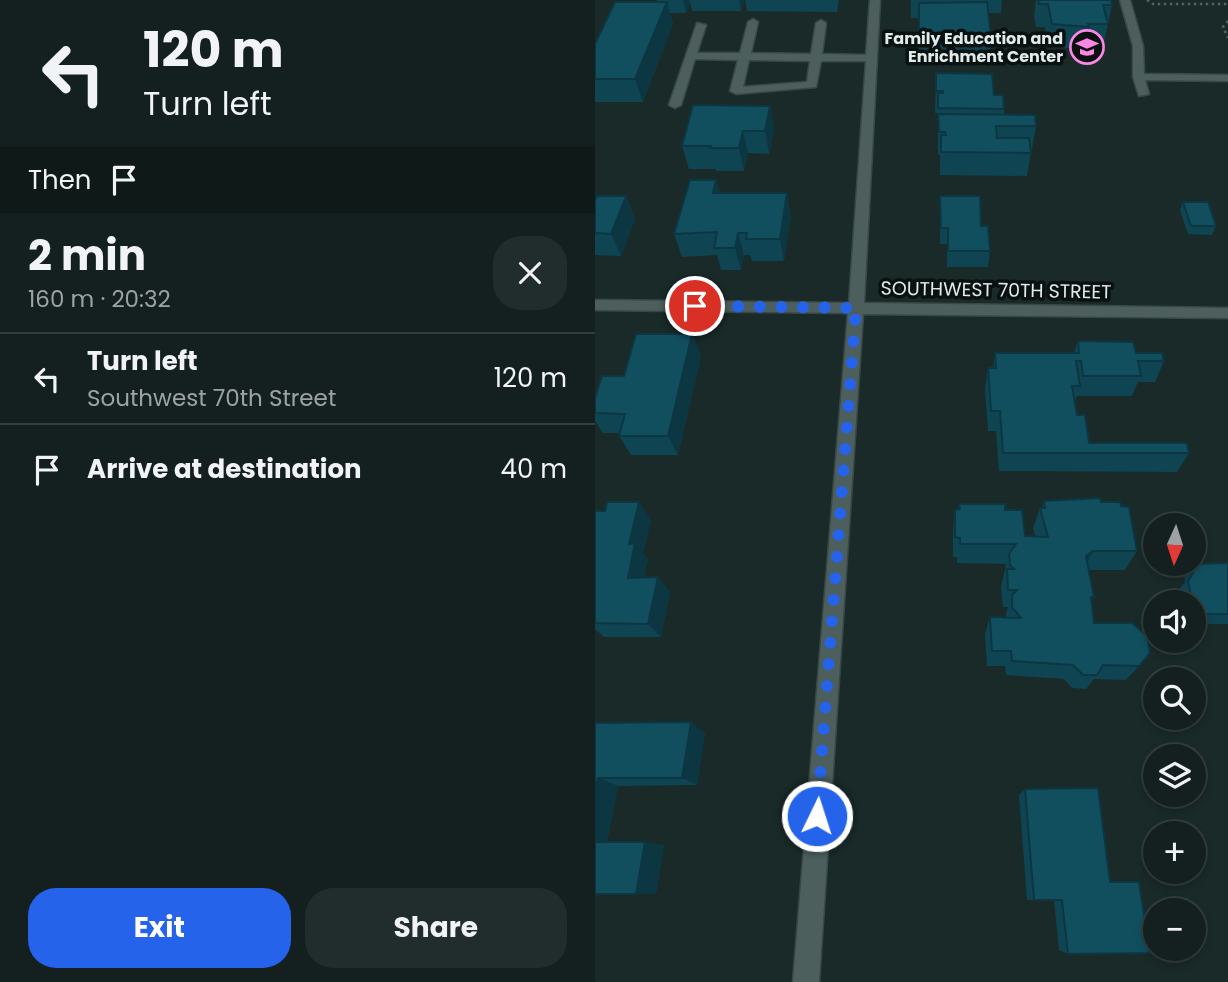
<!DOCTYPE html>
<meta charset="utf-8">
<style>
body{margin:0;font-family:Poppins,sans-serif;background:#202d2c;color:#f1f3f6;height:100vh;display:flex;flex-direction:column;font-size:26px;white-space:nowrap}
*{box-sizing:border-box;margin:0}
p{font-size:23px;color:#9da3a4}
.icon{flex:none;width:38px;height:38px;fill:none;stroke:currentColor;stroke-width:2;stroke-linecap:round;stroke-linejoin:round}
.map{position:relative;flex:1;overflow:hidden}
.drawer{display:flex;flex-direction:column;background:#13201f;width:595px}
.drawer>*{flex:none}
.guide{background:#13201f;color:#f1f3f6;overflow:hidden}
.needle{width:46px;rotate:183deg}
.controls{position:absolute;left:548px;top:513px;display:grid;gap:14px}
.controls a{display:grid;place-items:center;width:63px;height:63px;border-radius:50%;background:#13201f;box-shadow:0 4px 10px #0003,0 0 0 2px #323e3d;font-size:35px}
.pin{position:absolute;display:grid;place-items:center;width:60px;height:60px;color:#fff;margin:-30px;border:4px solid #fff;border-radius:50%;box-shadow:0 2px 7px #0007}
.me{position:absolute;width:77px;margin:-38px;rotate:4deg;stroke-linejoin:round;filter:drop-shadow(0 0 5px #0008)}
.turn{display:flex;align-items:center;gap:24px;height:147px;padding:0 28px;font-size:32px}
.turn .icon{width:91px;height:91px;stroke-width:2.5}
.turn b{display:block;font-size:49px;line-height:60px}
.then{display:flex;align-items:center;height:66px;padding:0 28px;background:#0003;gap:14px;font-size:26px}
.round{display:grid;place-items:center;flex:none;width:74px;height:74px;border-radius:28px;background:#202d2c}
.headline{display:flex;align-items:center;justify-content:space-between;height:119px;padding:0 28px}
h1{font-size:42px;font-weight:700;line-height:52px}
.cta{display:flex;gap:14px;margin-top:auto;padding:14px 28px}
.cta a{flex:1;height:80px;border-radius:28px;background:#2563eb;color:#fff;font-size:28px;font-weight:700;line-height:80px;text-align:center}
.cta a+a{background:#202d2c;color:#f1f3f6}
ul{padding:0;list-style:none}
li{display:flex;align-items:center;gap:21px;height:91px;padding:0 28px;border-top:2px solid #323e3d}
li div{flex:1}
li b{display:block;font-size:26px}
li em{font-style:normal}
main{display:flex;flex:1;min-height:0}
.map>svg:first-child{display:block}
</style>
<main>
<section class="drawer">
<div class="guide">
<div class="turn"><svg class="icon" aria-label="left" viewBox="0 0 24 24"><path d="M17 20v-9H6M10 6l-5 5 5 5"/></svg><div><b>120 m</b>Turn left</div></div>
<div class="then">Then<svg class="icon" aria-label="arrive" viewBox="0 0 24 24"><path d="M6 21V4h12l-3 4 3 4H6"/></svg></div>
</div>
<div class="headline"><div><h1>2 min</h1><p>160 m · 20:32</p></div><a class="round"><svg class="icon" aria-label="close" viewBox="0 0 24 24"><path d="M6 6l12 12M18 6L6 18"/></svg></a></div>
<ul>
<li><svg class="icon" aria-label="left" viewBox="0 0 24 24"><path d="M17 20v-9H6M10 6l-5 5 5 5"/></svg><div><b>Turn left</b><p>Southwest 70th Street</p></div><em>120 m</em></li>
<li><svg class="icon" aria-label="arrive" viewBox="0 0 24 24"><path d="M6 21V4h12l-3 4 3 4H6"/></svg><div><b>Arrive at destination</b></div><em>40 m</em></li>
</ul>
<div class="cta"><a>Exit</a><a>Share</a></div>
</section>
<div class="map">
<svg width="633" height="982" viewBox="0 0 633 982">
<rect width="100%" height="100%" fill="#192a29"/>
<g fill="none" stroke-linecap="round" stroke-linejoin="round">
<g stroke="#394746" stroke-width="3">
<path id="minor" d="M 275,0 L 285,0 L 269,303 L 633,308 L 633,318 L 268,314 L 224,982 L 198,982 L 253,313 L 0,310 L 0,300 L 254,303 L 271,61 L 226,61 L 221,87 L 141,94 L 135,91 L 143,60 L 100,59 L 86,105 L 80,108 L 74,105 L 102,23 L 111,25 L 102,53 L 145,53 L 153,22 L 158,19 L 163,22 L 156,53 L 216,54 L 221,23 L 226,20 L 231,23 L 227,54 L 271,55 ZM 154,60 L 215,61 L 212,82 L 148,87 Z
M 525,0 L 535,0 L 548,46 L 549,74 L 633,75 L 633,81 L 550,80 L 554,94 L 544,96 L 538,77 L 538,46 Z"/>
</g>
<path stroke="#556463" stroke-width="2.5" stroke-dasharray="2.5 3.5" stroke-linecap="butt" d="M 552,0 L 558,4 L 633,4
M 633,21 L 628,27 L 633,38"/>
<use href="#minor" fill="#4c5f5d" fill-rule="evenodd"/>
</g>
<path fill="#0f4452" d="M 62,0 L 149,0 L 146,11 L 97,11 L 95,2 L 91,13 L 75,13 L 78,24 L 48,102 L 0,102 L 0,44 L 63,2 Z
M 150,0 L 244,0 L 242,12 L 152,11 Z
M 316,0 L 407,0 L 406,13 L 393,13 L 396,37 L 394,60 L 324,60 L 324,18 L 316,18 Z
M 441,0 L 516,0 L 517,5 L 508,47 L 490,47 L 489,50 L 454,46 L 450,27 L 441,27 L 439,16 Z
M 341,73 L 399,95 L 409,109 L 409,114 L 441,126 L 437,149 L 435,149 L 436,153 L 432,176 L 345,175 L 345,155 L 343,155 L 343,113 L 340,113 Z
M 175,106 L 179,129 L 174,154 L 153,153 L 149,171 L 121,171 L 121,169 L 94,169 L 87,146 Z
M 121,180 L 125,193 L 196,216 L 189,261 L 157,261 L 155,255 L 149,255 L 146,270 L 126,270 L 122,255 L 87,257 L 79,234 Z
M 31,196 L 40,219 L 26,256 L 0,255 L 0,201 Z
M 345,196 L 386,226 L 395,251 L 393,267 L 352,267 L 352,244 L 345,244 Z
M 588,202 L 621,226 L 617,235 L 593,234 L 585,210 Z
M 97,334 L 106,356 L 83,455 L 36,455 L 24,436 L 25,433 L 8,433 L 0,421 L 0,398 L 29,376 Z
M 483,341 L 541,353 L 569,361 L 560,382 L 543,382 L 537,396 L 482,396 L 480,401 L 482,415 L 494,443 L 594,453 L 582,472 L 404,471 L 401,431 L 393,431 L 390,388 L 393,368 L 398,368 L 400,353 L 479,353 Z
M 449,501 L 506,502 L 526,506 L 542,551 L 530,570 L 493,570 L 499,597 L 496,600 L 499,623 L 544,666 L 531,680 L 499,679 L 491,689 L 477,688 L 469,679 L 411,675 L 410,666 L 392,666 L 390,634 L 395,617 L 411,617 L 411,613 L 413,607 L 408,607 L 406,587 L 411,564 L 362,563 L 362,557 L 358,557 L 358,530 L 360,510 L 364,509 L 364,504 L 410,510 L 430,536 L 440,536 L 438,528 L 445,508 L 447,508 Z
M 0,511 L 56,519 L 48,554 L 53,559 L 49,578 L 75,592 L 66,637 L 9,637 L 0,629 Z
M 633,563 L 633,624 L 599,624 L 598,602 L 586,602 L 583,591 L 590,582 L 589,574 L 598,564 Z
M 0,723 L 110,733 L 102,785 L 23,786 L 12,842 L 69,845 L 61,894 L 0,894 Z
M 430,789 L 515,882 L 473,954 L 464,950 L 459,900 L 432,900 L 424,795 Z"/>
<path fill="#0c3742" d="M 88,0 L 94,0 L 95,2 L 91,13 Z
M 144,0 L 149,0 L 146,11 Z
M 72,2 L 78,24 L 48,102 L 40,79 Z
M 175,106 L 179,129 L 174,154 L 170,131 Z
M 148,131 L 153,153 L 149,171 L 144,148 Z
M 121,180 L 127,203 L 118,193 Z
M 192,193 L 196,216 L 189,261 L 185,239 Z
M 31,196 L 40,219 L 26,256 L 16,234 Z
M 143,233 L 149,255 L 146,270 L 140,248 Z
M 97,334 L 106,356 L 83,455 L 73,436 Z
M 44,502 L 56,519 L 48,554 L 53,559 L 46,592 L 33,578 L 34,544 Z
M 498,551 L 488,570 L 491,556 Z
M 63,577 L 75,592 L 66,637 L 53,624 Z
M 96,722 L 110,733 L 102,785 L 87,778 Z
M 3,778 L 23,786 L 11,846 L 0,844 L 0,791 Z
M 50,842 L 69,845 L 61,894 L 41,894 Z"/>
<path fill="#114f5f" stroke="#0c3742" stroke-width="2" d="M 443,0 L 516,0 L 517,5 L 508,5 L 513,24 L 493,24 L 494,27 L 457,24 L 453,4 L 444,4 Z
M 20,2 L 72,2 L 40,79 L 0,79 L 0,44 Z
M 392,2 L 396,37 L 324,37 L 324,3 Z
M 341,73 L 397,74 L 399,95 L 408,95 L 409,109 L 343,108 L 343,93 L 348,93 L 348,91 L 341,91 Z
M 98,105 L 175,106 L 170,131 L 148,131 L 144,148 L 115,148 L 116,146 L 87,146 Z
M 343,114 L 440,115 L 441,126 L 401,126 L 402,138 L 434,138 L 436,153 L 346,152 L 346,135 L 351,135 L 350,132 L 344,132 Z
M 95,180 L 121,180 L 118,193 L 192,193 L 185,239 L 151,239 L 152,233 L 143,233 L 140,248 L 119,248 L 122,232 L 79,234 Z
M 2,196 L 31,196 L 16,234 L 0,233 L 0,201 Z
M 345,196 L 385,196 L 386,226 L 393,226 L 395,251 L 353,251 L 353,228 L 346,228 Z
M 588,202 L 613,202 L 621,226 L 596,226 Z
M 41,334 L 97,334 L 73,436 L 24,436 L 30,414 L 0,413 L 0,398 L 7,376 L 29,376 Z
M 483,341 L 538,342 L 541,353 L 567,353 L 569,361 L 543,361 L 546,376 L 488,376 L 486,361 L 481,361 L 485,386 L 477,386 L 482,415 L 490,415 L 494,443 L 592,443 L 594,453 L 408,453 L 405,411 L 396,411 L 393,368 L 401,368 L 400,353 L 484,353 Z
M 505,498 L 506,502 L 525,502 L 526,506 L 534,507 L 542,551 L 498,551 L 491,556 L 499,597 L 496,597 L 499,623 L 537,623 L 552,636 L 555,653 L 544,666 L 508,665 L 502,675 L 488,675 L 478,665 L 417,661 L 416,651 L 397,651 L 395,617 L 426,618 L 417,607 L 417,595 L 422,590 L 413,590 L 412,569 L 419,569 L 415,565 L 414,554 L 421,544 L 365,544 L 365,538 L 360,537 L 360,510 L 365,509 L 364,504 L 410,504 L 410,510 L 427,510 L 430,536 L 453,537 L 445,508 L 450,508 L 449,501 Z
M 12,502 L 44,502 L 34,544 L 40,543 L 33,578 L 63,577 L 53,624 L 0,623 L 0,511 L 10,511 Z
M 598,564 L 633,563 L 633,614 L 609,614 L 607,605 L 596,596 L 593,581 L 599,571 Z
M 96,722 L 87,778 L 3,778 L 0,791 L 0,723 Z
M 503,788 L 515,882 L 544,882 L 555,953 L 473,954 L 467,900 L 439,900 L 430,789 Z
M 0,842 L 50,842 L 41,894 L 0,894 Z"/>
<g fill="none" stroke-linecap="round" stroke-linejoin="round">
<path stroke="#2563eb" stroke-width="12" stroke-dasharray="0 21.6" d="M 100,306 L 261,308 L 222,816"/>
</g>
<defs>
<g id="school-ring" transform="scale(1.75)"><circle r="9.5" fill="#0a1111" stroke="#fc86e4" stroke-width="1.5"/><path d="M0-5L7-2L0 1L-7-2ZM-4 1L0 2.5L4 1V4Q0 6-4 4Z" fill="#fc86e4"/></g>
</defs>
<g fill-rule="evenodd">
<use href="#school-ring" x="492" y="47"/>
</g>
<g text-anchor="middle" dominant-baseline="central" stroke-width="7" stroke-linejoin="round" paint-order="stroke">
<g font-size="16" font-weight="bold" fill="#e1ebea" stroke="#0a1111" text-anchor="end">
<text x="468" y="38">Family Education and<tspan x="468" dy="18">Enrichment Center</tspan></text>
</g>
<g font-size="19" fill="#e1ebea" stroke="#0a1111">
<text transform="translate(401 290) rotate(1)">SOUTHWEST 70TH STREET</text>
</g>
</g>
</svg>
<div class="controls">
<a><svg class="needle" viewBox="-14 -14 28 28"><path d="M0-13l5 13h-10z" fill="#e53935"/><path d="M0 13l5-13h-10z" fill="#9da3a4"/></svg></a>
<a><svg class="icon" aria-label="sound" viewBox="0 0 24 24"><path d="M4 9h4l5-4v14l-5-4H4zM17 9q2 3 0 6"/></svg></a>
<a><svg class="icon" aria-label="search" viewBox="0 0 24 24"><circle cx="10" cy="10" r="6"/><path d="M15 15l6 6"/></svg></a>
<a><svg class="icon" aria-label="layers" viewBox="0 0 24 24"><path d="M12 4l9 5-9 5-9-5zM3 14l9 5 9-5"/></svg></a>
<a>+</a>
<a>−</a>
</div>
<div class="pin" style="left:100px;top:306px;background:#d93025"><svg class="icon" aria-label="arrive" viewBox="0 0 24 24"><path d="M6 21V4h12l-3 4 3 4H6"/></svg></div>
<svg class="me" style="left:222px;top:816px" viewBox="-20 -20 40 40"><circle r="17" fill="#2563eb" stroke="#fff" stroke-width="3"/><path d="M0-11L8 9 0 5-8 9z" fill="#fff"/></svg>
</div>
</main>
